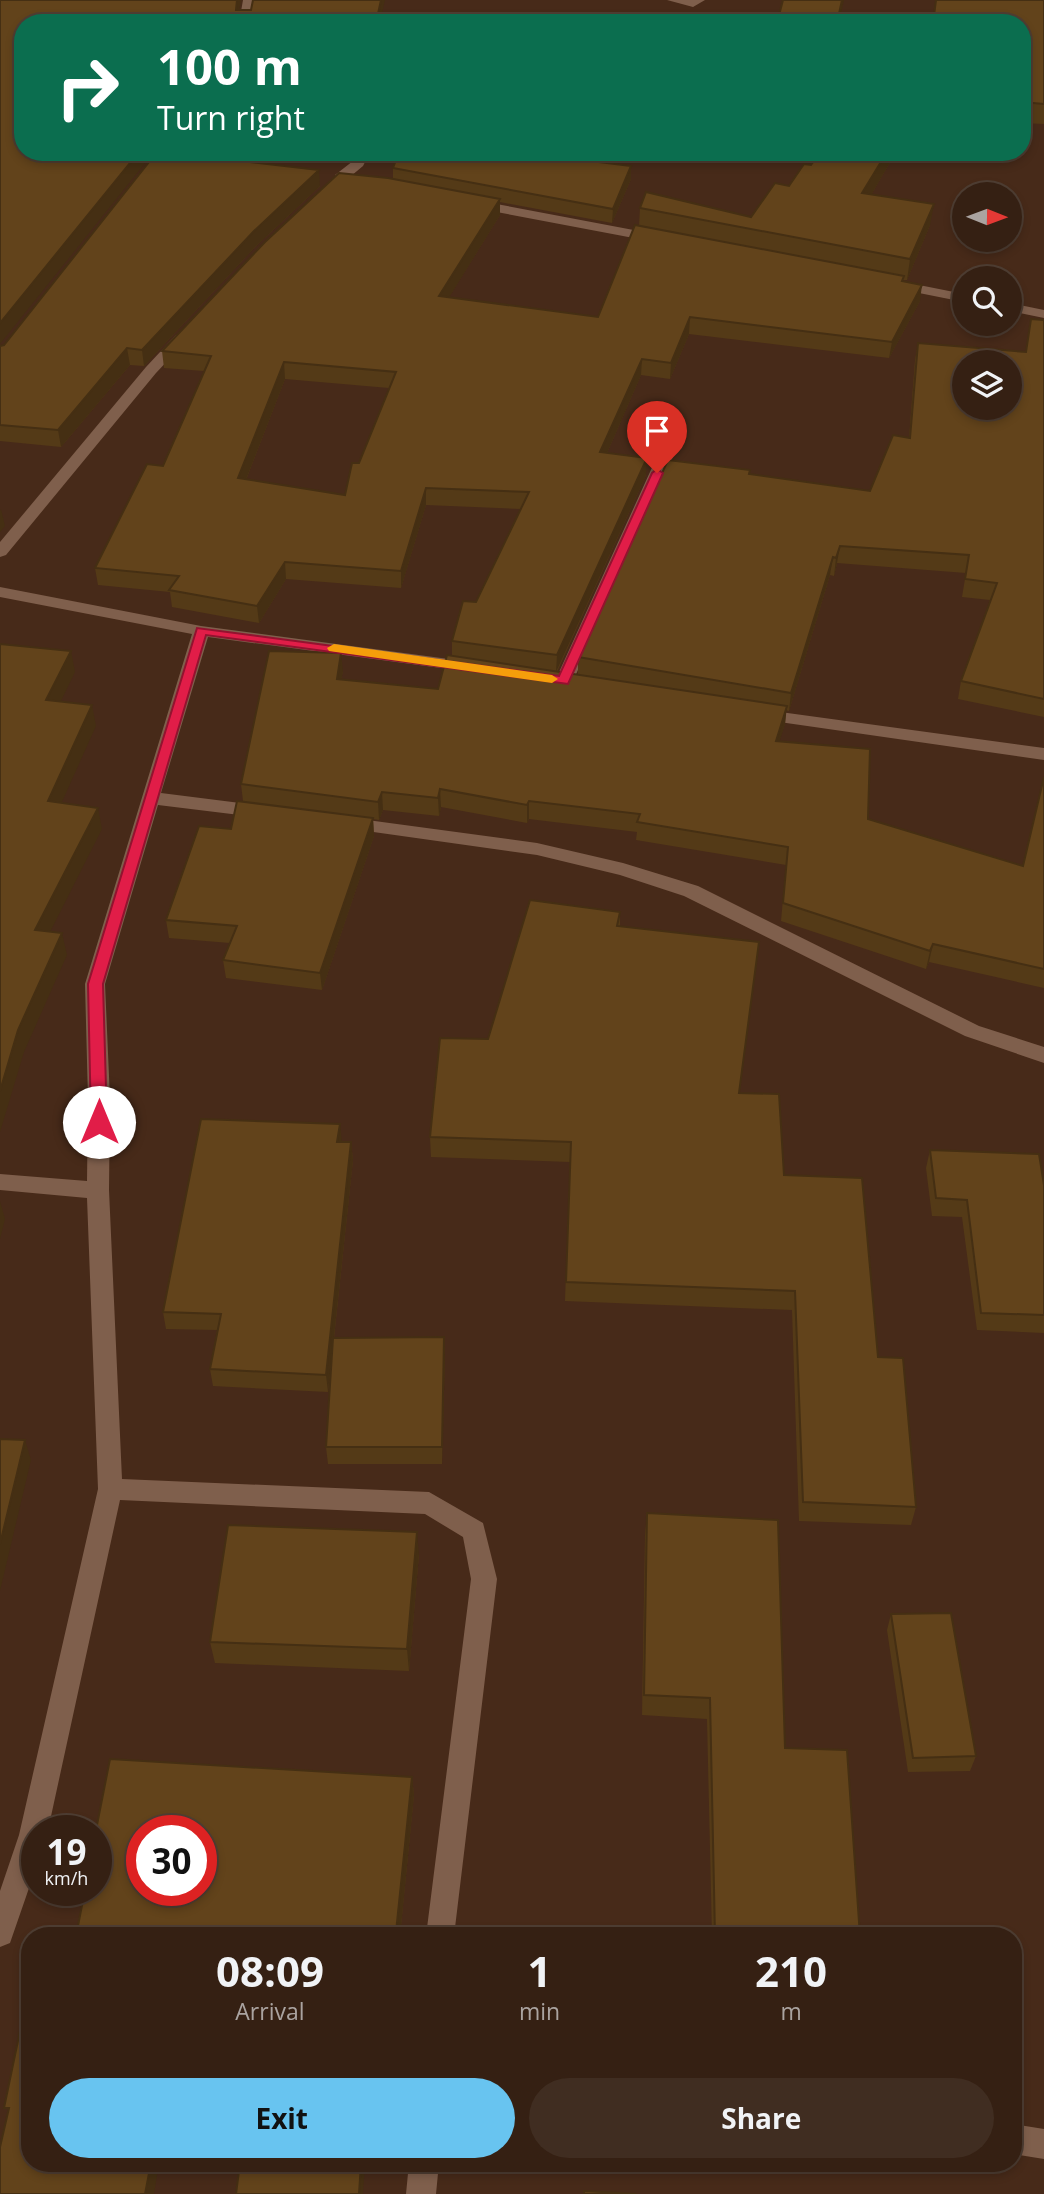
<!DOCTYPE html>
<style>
body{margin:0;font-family:"Open Sans",sans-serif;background:#402d21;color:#f1f3f6;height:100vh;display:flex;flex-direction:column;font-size:26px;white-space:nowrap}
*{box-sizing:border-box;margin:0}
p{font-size:23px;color:#aaa3a0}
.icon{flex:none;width:38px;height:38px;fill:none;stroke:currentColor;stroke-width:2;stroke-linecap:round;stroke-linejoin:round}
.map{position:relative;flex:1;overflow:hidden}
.sheet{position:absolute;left:21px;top:1927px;width:1001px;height:245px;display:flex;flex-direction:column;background:#352013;border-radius:28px;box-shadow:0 4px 10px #0003,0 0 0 2px #4f3e33}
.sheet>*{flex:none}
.top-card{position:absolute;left:14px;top:14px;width:1017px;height:147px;border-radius:28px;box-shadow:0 4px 10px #0003,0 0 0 2px #4f3e33;background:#0b6e4f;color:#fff;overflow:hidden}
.needle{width:46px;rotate:91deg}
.controls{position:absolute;left:952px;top:182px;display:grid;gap:14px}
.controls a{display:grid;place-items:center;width:70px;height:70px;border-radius:50%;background:#352013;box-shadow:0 4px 10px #0003,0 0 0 2px #4f3e33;font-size:35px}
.speed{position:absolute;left:21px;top:1815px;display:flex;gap:14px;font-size:35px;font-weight:700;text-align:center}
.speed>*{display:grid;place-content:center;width:91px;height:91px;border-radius:50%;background:#352013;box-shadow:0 4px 10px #0003,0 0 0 2px #4f3e33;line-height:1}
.speed small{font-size:18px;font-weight:400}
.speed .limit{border:10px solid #d22;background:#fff;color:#111}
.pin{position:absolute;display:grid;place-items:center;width:60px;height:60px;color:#fff;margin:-72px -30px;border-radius:50% 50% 50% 0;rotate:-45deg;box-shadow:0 0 7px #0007}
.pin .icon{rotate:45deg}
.me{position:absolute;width:77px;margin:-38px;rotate:0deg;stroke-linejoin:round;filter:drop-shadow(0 0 5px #0008)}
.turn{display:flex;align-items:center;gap:24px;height:147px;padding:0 28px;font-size:32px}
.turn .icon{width:91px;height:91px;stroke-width:2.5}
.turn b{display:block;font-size:49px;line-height:60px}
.eta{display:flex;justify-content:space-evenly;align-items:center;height:119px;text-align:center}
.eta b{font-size:42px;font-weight:700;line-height:49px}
.cta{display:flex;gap:14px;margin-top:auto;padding:14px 28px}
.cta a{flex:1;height:80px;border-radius:42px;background:#68c4f0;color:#111;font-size:28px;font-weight:700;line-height:80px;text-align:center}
.cta a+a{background:#402d21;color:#f1f3f6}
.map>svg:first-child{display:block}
</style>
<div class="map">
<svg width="1044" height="2194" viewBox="0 0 1044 2194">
<rect width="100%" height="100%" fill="#472a19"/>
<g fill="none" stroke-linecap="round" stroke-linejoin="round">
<path fill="#7f5f4c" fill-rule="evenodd" d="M 243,0 L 255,0 L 251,23 L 239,23 Z
M 667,0 L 705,0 L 693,7 Z
M 358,152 L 370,152 L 363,166 L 351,176 L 366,178 L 366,184 L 335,181 L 335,175 L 353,161 Z
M 475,200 L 660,235 L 667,239 L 660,243 L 470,207 L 468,204 Z
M 894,280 L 964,294 L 964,302 L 889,287 L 887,284 Z
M 1010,303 L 1044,310 L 1044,318 L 1010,311 Z
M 181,334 L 186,335 L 186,341 L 156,373 L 6,555 L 0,557 L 0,542 L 146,367 L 176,335 Z
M 668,445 L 676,450 L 573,681 L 570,685 L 558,685 L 555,681 L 660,450 Z
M 0,587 L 201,626 L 471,662 L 480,667 L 471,672 L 208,637 L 161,793 L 264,806 L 273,812 L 264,818 L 158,805 L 105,984 L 110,1099 L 109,1190 L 122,1479 L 429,1492 L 483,1523 L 497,1579 L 454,1936 L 426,1936 L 471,1579 L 463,1537 L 425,1514 L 120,1500 L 48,1830 L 37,1830 L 37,1865 L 10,1943 L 0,1947 L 0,1891 L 19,1835 L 98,1489 L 87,1198 L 0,1190 L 0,1174 L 87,1181 L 88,1099 L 85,984 L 192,634 L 0,597 Z
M 758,709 L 1044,748 L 1044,760 L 752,718 L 749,714 L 752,710 Z
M 345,817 L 537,843 L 623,863 L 698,886 L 979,1026 L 1044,1047 L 1044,1063 L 965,1036 L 684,896 L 620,875 L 537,855 L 338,827 L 336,823 L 338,819 Z
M 1013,2124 L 1044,2129 L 1044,2159 L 1013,2154 Z
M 409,2163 L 439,2163 L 436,2194 L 406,2194 Z"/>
</g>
<path fill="#543a17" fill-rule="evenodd" d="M 1044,0 L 1044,124 L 1022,123 L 1022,23 Z
M 157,152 L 222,152 L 218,158 L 320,186 L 255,247 L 144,366 L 130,365 L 61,447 L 0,441 L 0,346 L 4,345 Z
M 820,152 L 896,152 L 871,195 L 930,225 L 907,280 L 903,280 L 903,282 L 920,301 L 889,358 L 689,334 L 670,379 L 641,375 L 607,453 L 646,475 L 557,672 L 578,675 L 578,657 L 750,474 L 870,491 L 909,438 L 915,360 L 918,343 L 1026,352 L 1044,320 L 1044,717 L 958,699 L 961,681 L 990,600 L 962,597 L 966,573 L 837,563 L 834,576 L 830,575 L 789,711 L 786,710 L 785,724 L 779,741 L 868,819 L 1023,866 L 1044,777 L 1044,988 L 929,962 L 926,969 L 781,921 L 786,865 L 636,840 L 637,832 L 529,819 L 527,823 L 441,807 L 439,816 L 383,810 L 379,820 L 373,819 L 374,836 L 322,990 L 226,978 L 223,960 L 230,943 L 169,938 L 166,920 L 231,829 L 243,801 L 241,784 L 343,671 L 341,680 L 438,689 L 452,656 L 452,641 L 476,602 L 521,509 L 426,505 L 401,588 L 286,579 L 259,623 L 172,607 L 170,592 L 98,585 L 95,568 L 163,466 L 204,371 L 164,368 L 162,351 L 393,179 L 393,168 L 631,179 L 612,223 L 500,202 L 500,215 L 449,297 L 598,317 L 639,226 L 640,208 L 751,217 L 789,186 L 811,165 ZM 285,379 L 389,388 L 359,463 L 345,495 L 246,480 Z
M 620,912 L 620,926 L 739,1093 L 784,1175 L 878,1357 L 916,1507 L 911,1525 L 799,1521 L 792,1310 L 565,1301 L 570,1162 L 431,1157 L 430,1137 L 488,1039 Z
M 342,1142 L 351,1142 L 353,1160 L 334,1338 L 444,1337 L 445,1354 L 442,1464 L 328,1464 L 326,1447 L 331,1368 L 328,1392 L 213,1386 L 210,1369 L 217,1330 L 166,1329 L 163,1312 Z
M 930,1150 L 1044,1185 L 1044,1333 L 977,1330 L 962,1217 L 932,1216 L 926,1168 Z
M 647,1513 L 785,1748 L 860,1936 L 712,1936 L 707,1719 L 642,1715 L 645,1535 Z
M 419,1554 L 409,1671 L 215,1663 L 210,1642 Z
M 891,1614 L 976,1756 L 970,1771 L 908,1772 L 887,1630 Z
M 412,1777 L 414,1795 L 400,1936 L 76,1936 Z"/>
<path fill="#452f13" d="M 237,0 L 241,0 L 237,23 L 236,10 Z
M 381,0 L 385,0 L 380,23 L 376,23 Z
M 842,0 L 844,0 L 839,23 L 837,23 Z
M 139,152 L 154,152 L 0,344 L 0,323 Z
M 210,152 L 222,152 L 208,172 L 207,157 Z
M 887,152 L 896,152 L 860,214 L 862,193 Z
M 631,166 L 631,179 L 612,223 L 613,209 Z
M 319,170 L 320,186 L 255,247 L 144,366 L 142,350 L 254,231 Z
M 500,199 L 500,215 L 440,312 L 439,296 Z
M 934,204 L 930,225 L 907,280 L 910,259 Z
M 922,285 L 920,301 L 889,358 L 892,342 Z
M 690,317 L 689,334 L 670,379 L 671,363 Z
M 127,348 L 130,365 L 61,447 L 58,430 Z
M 642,359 L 641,375 L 600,469 L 600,452 Z
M 284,362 L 285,379 L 240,495 L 238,478 Z
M 647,458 L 646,475 L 556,672 L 557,655 Z
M 426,488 L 426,505 L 401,588 L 401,571 Z
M 1,509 L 5,526 L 0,532 L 0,511 Z
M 840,546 L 837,563 L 834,576 L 836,558 Z
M 833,557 L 830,575 L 789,711 L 791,693 Z
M 285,562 L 286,579 L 259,623 L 257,606 Z
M 71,651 L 75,672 L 51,722 L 46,700 Z
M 341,653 L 343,671 L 338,697 L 337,679 Z
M 92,705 L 96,726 L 53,822 L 48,801 Z
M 787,706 L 785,724 L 774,759 L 776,741 Z
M 440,789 L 441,807 L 439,816 L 438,798 Z
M 382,792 L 383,810 L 379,820 L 378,802 Z
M 529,801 L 529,819 L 527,823 L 527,805 Z
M 98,808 L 102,829 L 40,952 L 35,930 Z
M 373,818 L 374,836 L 322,990 L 320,973 Z
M 62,933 L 67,955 L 24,1052 L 0,1132 L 0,1091 L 18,1030 Z
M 933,944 L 929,962 L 926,969 L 930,951 Z
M 340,1124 L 342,1142 L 337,1142 Z
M 351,1142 L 353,1160 L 328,1392 L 326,1375 Z
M 0,1201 L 5,1219 L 0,1239 Z
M 444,1337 L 445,1354 L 442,1464 L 442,1447 Z
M 25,1440 L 31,1460 L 0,1591 L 0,1544 Z
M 417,1532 L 419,1554 L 409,1671 L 407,1649 Z
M 412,1777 L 414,1795 L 400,1936 L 396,1936 Z
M 151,2163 L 159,2163 L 154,2194 L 145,2194 Z
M 361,2163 L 365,2163 L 363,2194 L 359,2194 Z"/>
<path fill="#62431b" stroke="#452f13" stroke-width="2" fill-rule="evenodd" d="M 0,0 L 237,0 L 236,10 L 251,10 L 253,0 L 381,0 L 376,23 L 23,23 L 23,152 L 139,152 L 0,323 Z
M 783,0 L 842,0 L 837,23 L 777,23 Z
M 936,0 L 1044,0 L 1044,104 L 1022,102 L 1022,23 L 933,23 Z
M 537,15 L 587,21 L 586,23 L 532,23 Z
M 157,152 L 210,152 L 207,157 L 319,170 L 254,231 L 142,350 L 127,348 L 58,430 L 0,425 L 0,346 L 4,345 Z
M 399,152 L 518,152 L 631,166 L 613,209 L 393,168 Z
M 820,152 L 887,152 L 862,193 L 934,204 L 910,259 L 640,208 L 646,192 L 751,217 L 775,183 L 789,186 L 804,164 L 811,165 Z
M 339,173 L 388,178 L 500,199 L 439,296 L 598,317 L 635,225 L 904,276 L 902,281 L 922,285 L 892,342 L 690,317 L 671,363 L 642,359 L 600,452 L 647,458 L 557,655 L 452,641 L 463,601 L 476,602 L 529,492 L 426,488 L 401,571 L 285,562 L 257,606 L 169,590 L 179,576 L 95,568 L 147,464 L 163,466 L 211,356 L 162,351 L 265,242 ZM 284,362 L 396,372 L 359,463 L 352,463 L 345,495 L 238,478 Z
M 1031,319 L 1044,320 L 1044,699 L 961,681 L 997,583 L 965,579 L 969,555 L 840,546 L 836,558 L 833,557 L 791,693 L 578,657 L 668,460 L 750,470 L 749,474 L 870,491 L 893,435 L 910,438 L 918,343 L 1026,352 ZM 964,362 L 1010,362 L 1010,408 L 964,408 Z
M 0,644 L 71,651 L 46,700 L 92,705 L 48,801 L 98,808 L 35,930 L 62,933 L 18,1030 L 0,1091 Z
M 269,651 L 341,653 L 337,679 L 438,689 L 447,655 L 787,706 L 776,741 L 870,749 L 868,819 L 1023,866 L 1044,777 L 1044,969 L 933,944 L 930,951 L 783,903 L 788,847 L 637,822 L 640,814 L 529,801 L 527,805 L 440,789 L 438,798 L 382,792 L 378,802 L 241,784 Z
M 237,801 L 373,818 L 320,973 L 223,960 L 237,926 L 166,920 L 199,826 L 231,829 Z
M 530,900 L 620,912 L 617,926 L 759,942 L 739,1093 L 779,1094 L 784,1175 L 862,1178 L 878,1357 L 903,1358 L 916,1507 L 803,1502 L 795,1291 L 566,1282 L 571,1142 L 430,1137 L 440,1038 L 488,1039 Z
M 201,1119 L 340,1124 L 337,1142 L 351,1142 L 326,1375 L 210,1369 L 221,1314 L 163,1312 Z
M 930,1150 L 1039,1154 L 1044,1185 L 1044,1315 L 981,1313 L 967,1200 L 936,1198 Z
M 444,1337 L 442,1447 L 326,1447 L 333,1338 Z
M 0,1439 L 25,1440 L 0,1544 Z
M 647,1513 L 778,1520 L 785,1748 L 847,1750 L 860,1936 L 715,1936 L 710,1698 L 644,1695 Z
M 228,1525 L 417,1532 L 407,1649 L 210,1642 Z
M 951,1613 L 976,1756 L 913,1758 L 891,1614 Z
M 110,1759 L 412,1777 L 396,1932 L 386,1932 L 386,1936 L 76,1936 L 85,1890 L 96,1890 L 96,1830 ZM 142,1830 L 201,1830 L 201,1890 L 142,1890 Z
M 30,1983 L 30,2163 L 151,2163 L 145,2194 L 0,2194 L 0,2147 L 9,2108 L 4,2108 Z
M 240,2163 L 361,2163 L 359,2194 L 236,2194 Z
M 584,2191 L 636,2194 L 584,2194 Z"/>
<path fill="#e11d48" stroke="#92132f" stroke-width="2" d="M 657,469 L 663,473 L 568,684 L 206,635 L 103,984 L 107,1122 L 99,1128 L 93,1126 L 91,1122 L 88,984 L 197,628 L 559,676 L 652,473 Z"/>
<path fill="#f59e0b" d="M 334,644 L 552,675 L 558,679 L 552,683 L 329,651 L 327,648 Z"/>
</svg>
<div class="controls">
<a><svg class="needle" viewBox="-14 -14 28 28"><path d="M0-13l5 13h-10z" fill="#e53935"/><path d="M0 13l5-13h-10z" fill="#aaa3a0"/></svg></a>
<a><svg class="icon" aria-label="search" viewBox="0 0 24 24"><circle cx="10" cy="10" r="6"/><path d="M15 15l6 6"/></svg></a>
<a><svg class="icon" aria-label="layers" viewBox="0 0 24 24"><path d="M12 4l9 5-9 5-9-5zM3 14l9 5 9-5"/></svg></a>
</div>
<div class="speed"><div>19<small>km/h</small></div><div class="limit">30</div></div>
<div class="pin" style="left:657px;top:473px;background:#d93025"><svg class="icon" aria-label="arrive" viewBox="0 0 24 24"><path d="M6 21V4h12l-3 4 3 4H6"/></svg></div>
<svg class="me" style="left:99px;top:1122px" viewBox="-20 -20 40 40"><circle r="19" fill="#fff"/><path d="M0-13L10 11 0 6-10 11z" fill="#e11d48"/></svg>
<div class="top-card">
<div class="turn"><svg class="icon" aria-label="right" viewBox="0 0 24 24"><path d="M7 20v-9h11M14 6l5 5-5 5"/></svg><div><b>100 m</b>Turn right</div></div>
</div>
<section class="sheet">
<div class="eta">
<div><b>08:09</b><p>Arrival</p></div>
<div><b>1</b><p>min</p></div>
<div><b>210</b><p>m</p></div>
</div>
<div class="cta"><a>Exit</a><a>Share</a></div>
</section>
</div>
